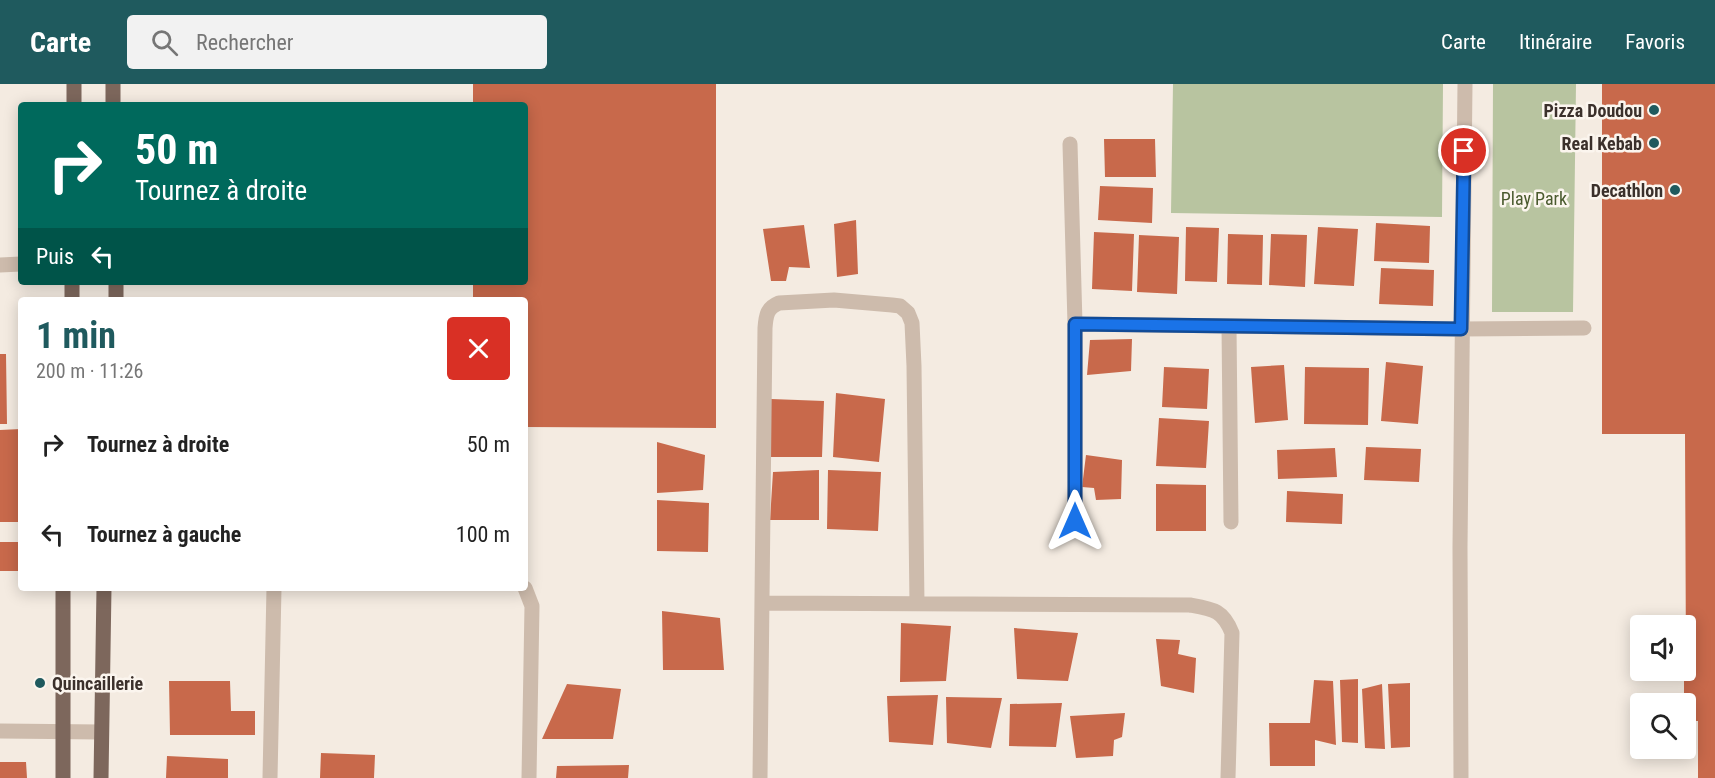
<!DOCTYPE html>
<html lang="fr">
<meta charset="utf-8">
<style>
body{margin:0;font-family:"Roboto Condensed",sans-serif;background:#f2f2f2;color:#222;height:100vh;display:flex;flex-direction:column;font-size:22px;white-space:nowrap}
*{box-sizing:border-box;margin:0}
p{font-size:20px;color:#767676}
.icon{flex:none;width:33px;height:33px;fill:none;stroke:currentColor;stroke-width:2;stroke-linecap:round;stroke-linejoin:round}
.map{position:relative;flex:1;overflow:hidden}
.side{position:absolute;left:18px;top:213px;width:510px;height:294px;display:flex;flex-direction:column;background:#fff;border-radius:6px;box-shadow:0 3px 15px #0003}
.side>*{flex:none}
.banner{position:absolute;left:18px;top:18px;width:510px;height:183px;border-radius:6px;box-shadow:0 3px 15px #0003;background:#00695c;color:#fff;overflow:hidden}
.buttons{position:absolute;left:1630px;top:531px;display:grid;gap:12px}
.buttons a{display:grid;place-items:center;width:66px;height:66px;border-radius:6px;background:#fff;box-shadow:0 3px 15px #0003;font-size:30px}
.pin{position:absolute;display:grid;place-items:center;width:51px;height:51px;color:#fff;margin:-26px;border:3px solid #fff;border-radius:50%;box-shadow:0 2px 6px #0007}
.me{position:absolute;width:66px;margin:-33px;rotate:0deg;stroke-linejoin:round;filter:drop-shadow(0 0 4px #0008)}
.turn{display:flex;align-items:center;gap:21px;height:126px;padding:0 18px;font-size:27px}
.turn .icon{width:78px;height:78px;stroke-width:2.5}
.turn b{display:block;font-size:42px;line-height:51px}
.then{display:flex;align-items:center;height:57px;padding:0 18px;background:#0003;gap:12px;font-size:22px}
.round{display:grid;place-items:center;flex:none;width:63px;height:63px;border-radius:6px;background:#f2f2f2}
.summary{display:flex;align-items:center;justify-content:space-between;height:102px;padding:0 18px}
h1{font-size:36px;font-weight:700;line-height:45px;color:#1f5a5e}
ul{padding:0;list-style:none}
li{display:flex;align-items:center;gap:18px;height:90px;padding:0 18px}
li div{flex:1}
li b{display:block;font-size:22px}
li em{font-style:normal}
header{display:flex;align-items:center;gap:36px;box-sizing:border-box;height:84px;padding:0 30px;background:#1f5a5e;color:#fff}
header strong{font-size:28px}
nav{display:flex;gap:33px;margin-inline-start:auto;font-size:21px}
.search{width:420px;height:54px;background:#f2f2f2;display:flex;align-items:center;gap:15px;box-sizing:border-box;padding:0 21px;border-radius:6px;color:#767676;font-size:22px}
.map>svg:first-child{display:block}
</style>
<header>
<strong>Carte</strong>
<div class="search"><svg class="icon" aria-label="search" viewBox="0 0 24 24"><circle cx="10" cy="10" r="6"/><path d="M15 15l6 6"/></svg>Rechercher</div>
<nav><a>Carte</a><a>Itinéraire</a><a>Favoris</a></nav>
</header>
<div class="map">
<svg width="1715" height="694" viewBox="0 0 1715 694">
<rect width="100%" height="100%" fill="#f4ebe1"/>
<path fill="#b8c4a0" d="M 1173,0 L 1443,0 L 1442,133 L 1171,129 Z
M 1493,0 L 1576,0 L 1573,228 L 1492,228 Z"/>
<path fill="#c8694b" d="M 473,0 L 716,0 L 716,344 L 525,343 L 525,216 L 473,216 L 473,198 L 525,198 L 525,21 L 473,21 Z
M 1602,0 L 1715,0 L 1715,694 L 1698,694 L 1698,637 L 1686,637 L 1686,620 L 1684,620 L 1684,586 L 1686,586 L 1685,350 L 1602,350 Z
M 1104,55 L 1155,55 L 1156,93 L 1105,93 Z
M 1100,102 L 1153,104 L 1152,139 L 1098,136 Z
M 856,136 L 858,190 L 837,193 L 834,140 Z
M 1376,139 L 1430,142 L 1429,179 L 1374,177 Z
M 804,141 L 810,184 L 789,183 L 786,197 L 771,197 L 763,145 Z
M 1186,143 L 1219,144 L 1217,198 L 1185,197 Z
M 1318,143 L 1358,145 L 1354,202 L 1314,200 Z
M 1094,148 L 1134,150 L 1132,207 L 1092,205 Z
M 1228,150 L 1263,151 L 1262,201 L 1227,200 Z
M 1271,150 L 1307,151 L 1305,203 L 1269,201 Z
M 1139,151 L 1179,153 L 1177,210 L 1137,208 Z
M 1381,184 L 1434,186 L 1433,222 L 1379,220 Z
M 1132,255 L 1131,287 L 1087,291 L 1090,256 Z
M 0,270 L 6,270 L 7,340 L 0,340 Z
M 1386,278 L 1423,282 L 1418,340 L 1381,337 Z
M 1284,281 L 1288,336 L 1255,339 L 1251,283 Z
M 1164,283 L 1209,285 L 1207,325 L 1162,323 Z
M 1305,283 L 1369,284 L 1368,341 L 1304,340 Z
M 836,309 L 885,315 L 879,378 L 833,373 Z
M 771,315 L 824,317 L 822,373 L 771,373 Z
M 1159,334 L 1209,337 L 1206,384 L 1156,382 Z
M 21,345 L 21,438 L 0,438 L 0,346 Z
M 657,358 L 705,371 L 703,406 L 657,409 Z
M 1366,363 L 1421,365 L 1419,398 L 1364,396 Z
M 1335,364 L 1337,393 L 1278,395 L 1277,366 Z
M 1086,371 L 1122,376 L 1121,415 L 1096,416 L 1094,404 L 1082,403 Z
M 819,386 L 819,436 L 770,436 L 773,388 Z
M 828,386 L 881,388 L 878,447 L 827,445 Z
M 1156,400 L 1206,401 L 1206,447 L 1156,447 Z
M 1287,407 L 1343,410 L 1342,440 L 1286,438 Z
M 657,416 L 709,419 L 708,468 L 657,467 Z
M 0,458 L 21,458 L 21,487 L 0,487 Z
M 662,527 L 720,534 L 724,586 L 663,586 Z
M 901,539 L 951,542 L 946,597 L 900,598 Z
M 1014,544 L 1078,549 L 1068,597 L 1017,595 Z
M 1156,555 L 1180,556 L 1178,570 L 1196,574 L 1194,609 L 1161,602 Z
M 1358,595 L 1358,659 L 1342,658 L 1340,596 Z
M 1314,596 L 1333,597 L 1336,661 L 1315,656 L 1315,682 L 1270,682 L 1269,639 L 1310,639 Z
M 169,597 L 230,597 L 231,627 L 255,627 L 255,651 L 170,651 Z
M 1410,599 L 1410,663 L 1391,664 L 1388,600 Z
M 567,600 L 621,605 L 613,655 L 542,655 Z
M 1382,600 L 1385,665 L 1365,664 L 1362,605 Z
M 938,611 L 933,661 L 889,658 L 887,612 Z
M 946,613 L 1002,614 L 991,664 L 947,659 Z
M 1062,619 L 1056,663 L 1009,662 L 1010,620 Z
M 1125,629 L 1122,653 L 1114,656 L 1113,672 L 1076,674 L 1070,632 Z
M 321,669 L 375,671 L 374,694 L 320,694 Z
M 167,672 L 228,675 L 228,694 L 166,694 Z
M 0,678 L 26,678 L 27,694 L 0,694 Z
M 629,681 L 628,694 L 556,694 L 557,682 Z"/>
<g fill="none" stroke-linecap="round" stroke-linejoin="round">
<path stroke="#cdbbac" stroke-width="15" d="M 1070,60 L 1075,240 L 1075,437
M 0,181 L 21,180
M 1075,240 L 1461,245 L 1584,244
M 1229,242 L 1231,438
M 525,504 L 532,522 L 529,694
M 763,519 L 1190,521 C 1213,525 1223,526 1232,549 L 1228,694
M 0,647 L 101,648
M 270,694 L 274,504
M 760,694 L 765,244 C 766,231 767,224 779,219 L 834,216 L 892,221 L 900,222 L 908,229 L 912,239 L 914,282 L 917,520
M 1461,694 L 1460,463 L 1465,0"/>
<path stroke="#7d675c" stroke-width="15" d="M 113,0 L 113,21
M 74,21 L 74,0
M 72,216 L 72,198
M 116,216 L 116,198
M 63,504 L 63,694
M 101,694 L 104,504"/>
</g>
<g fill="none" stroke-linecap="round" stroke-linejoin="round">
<g stroke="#114b97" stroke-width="15">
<path id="route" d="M 1075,437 L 1075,240 L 1461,245 L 1464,67"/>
</g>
<use href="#route" stroke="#1a73e8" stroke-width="10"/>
</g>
<g fill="#1f5a5e" stroke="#fbf5ee" stroke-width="2">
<circle cx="1654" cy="26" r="6"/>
<circle cx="1654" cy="59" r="6"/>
<circle cx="1675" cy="106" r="6"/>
<circle cx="40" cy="599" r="6"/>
</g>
<g text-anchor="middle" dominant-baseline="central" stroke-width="5" stroke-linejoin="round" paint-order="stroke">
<g font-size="18" font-weight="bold" fill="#3b302b" stroke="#fbf5ee" text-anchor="end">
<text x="1642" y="26">Pizza Doudou</text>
<text x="1642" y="59">Real Kebab</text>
<text x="1663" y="106">Decathlon</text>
<text x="52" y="599" text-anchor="start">Quincaillerie</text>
</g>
<g font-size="18" fill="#4a5a2e" stroke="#fbf5ee">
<text x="1534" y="114">Play Park</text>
</g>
</g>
</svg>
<div class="buttons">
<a><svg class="icon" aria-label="sound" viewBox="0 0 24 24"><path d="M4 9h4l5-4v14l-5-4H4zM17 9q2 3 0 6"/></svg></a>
<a><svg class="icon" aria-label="search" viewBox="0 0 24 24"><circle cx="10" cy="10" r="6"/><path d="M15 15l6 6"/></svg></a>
</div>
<div class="pin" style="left:1464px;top:67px;background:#d93025"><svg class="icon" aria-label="arrive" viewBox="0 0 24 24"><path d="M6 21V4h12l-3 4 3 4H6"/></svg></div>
<svg class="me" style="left:1075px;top:437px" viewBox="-20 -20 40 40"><path d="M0-17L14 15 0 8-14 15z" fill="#1a73e8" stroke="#fff" stroke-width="4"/></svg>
<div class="banner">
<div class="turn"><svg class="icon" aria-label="right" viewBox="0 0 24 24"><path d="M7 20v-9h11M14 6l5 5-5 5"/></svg><div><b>50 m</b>Tournez à droite</div></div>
<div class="then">Puis<svg class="icon" aria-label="left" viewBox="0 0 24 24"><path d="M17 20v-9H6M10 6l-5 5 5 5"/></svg></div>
</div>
<section class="side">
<div class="summary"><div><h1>1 min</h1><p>200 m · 11:26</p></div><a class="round" style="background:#d93025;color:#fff"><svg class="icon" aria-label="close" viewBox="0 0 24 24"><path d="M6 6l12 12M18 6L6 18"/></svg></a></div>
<ul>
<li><svg class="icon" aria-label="right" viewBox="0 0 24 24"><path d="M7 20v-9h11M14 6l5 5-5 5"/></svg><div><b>Tournez à droite</b></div><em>50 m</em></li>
<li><svg class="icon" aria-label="left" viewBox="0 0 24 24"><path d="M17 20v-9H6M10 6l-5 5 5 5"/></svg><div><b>Tournez à gauche</b></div><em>100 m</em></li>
</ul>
</section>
</div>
